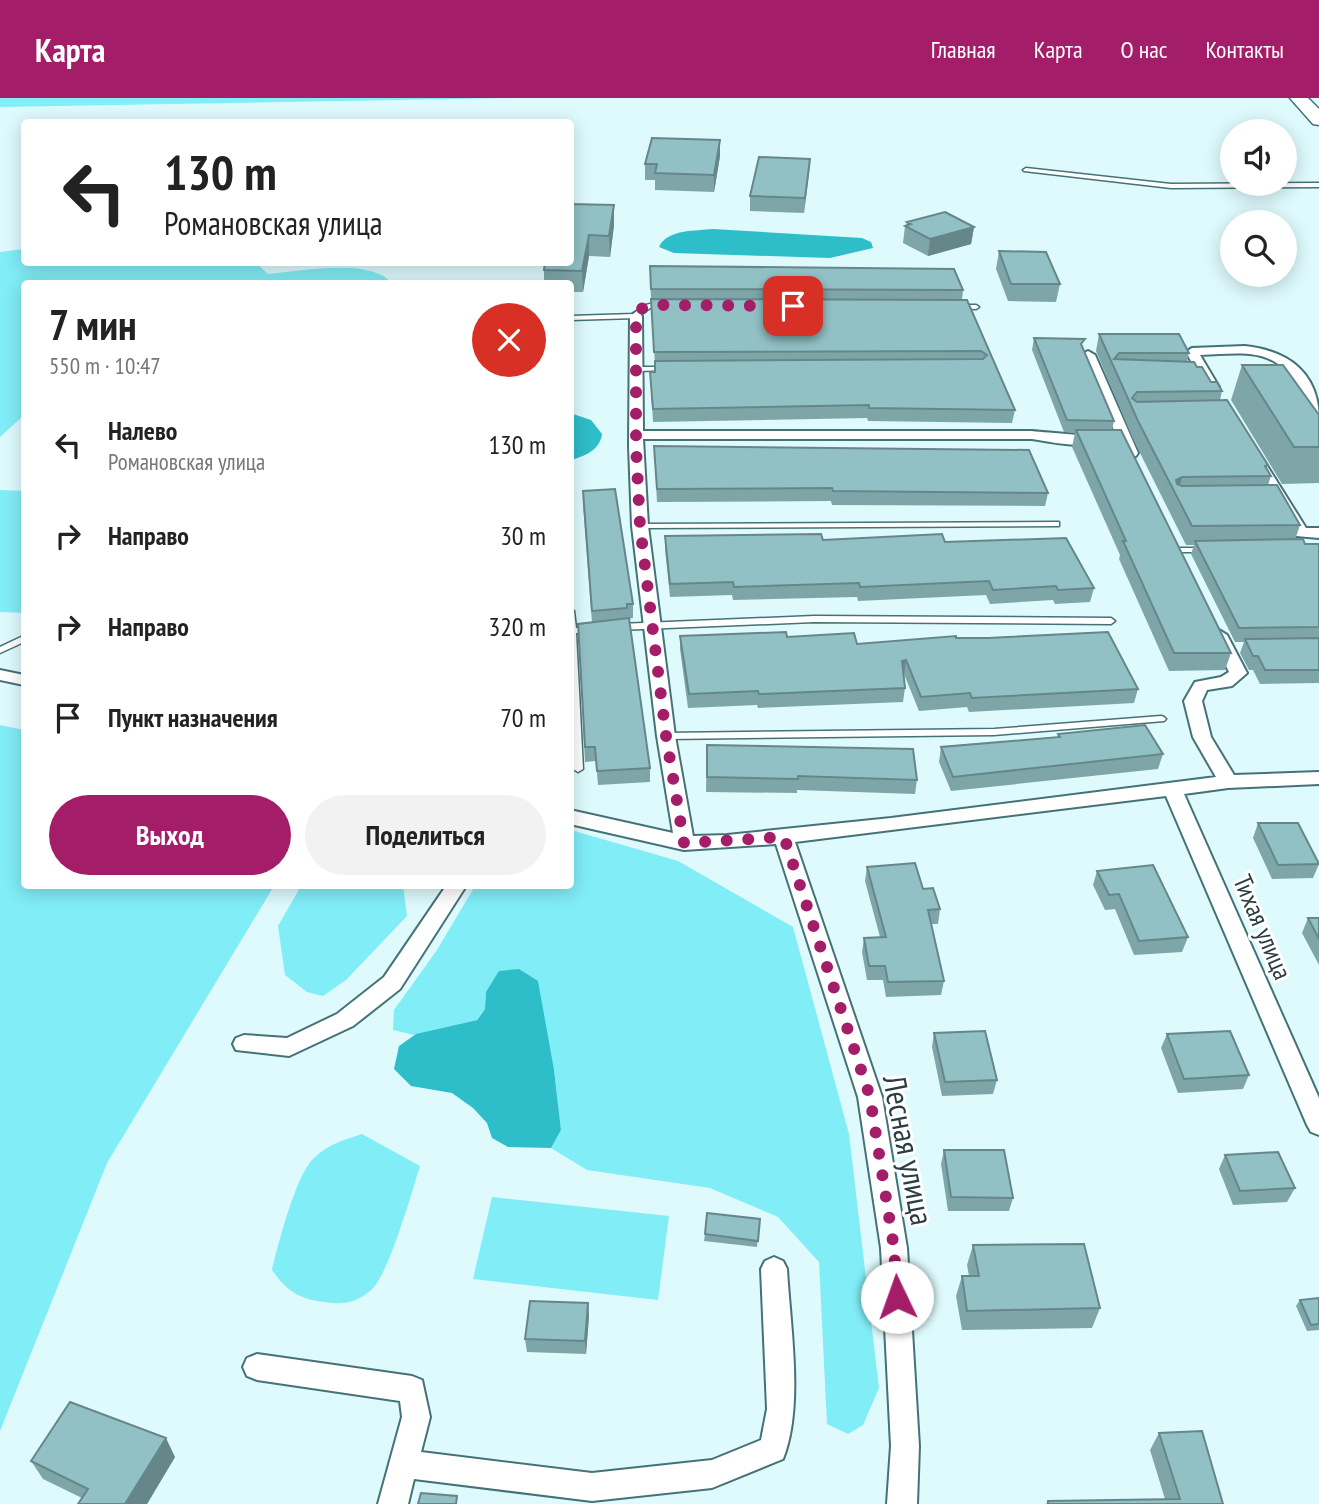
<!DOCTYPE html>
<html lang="ru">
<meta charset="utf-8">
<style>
body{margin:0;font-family:"PT Sans Narrow",sans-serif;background:#f2f2f2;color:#222;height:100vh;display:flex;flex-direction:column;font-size:26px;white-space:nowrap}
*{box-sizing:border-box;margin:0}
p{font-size:23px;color:#767676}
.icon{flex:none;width:38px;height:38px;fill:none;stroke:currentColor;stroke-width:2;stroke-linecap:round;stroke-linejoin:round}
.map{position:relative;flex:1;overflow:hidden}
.side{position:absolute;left:21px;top:182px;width:553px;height:609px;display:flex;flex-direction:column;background:#fff;border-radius:7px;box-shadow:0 4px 18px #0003}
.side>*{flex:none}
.banner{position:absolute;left:21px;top:21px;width:553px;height:147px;border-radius:7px;box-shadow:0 4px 18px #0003;background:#fff;color:#222;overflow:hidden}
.buttons{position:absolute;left:1220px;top:21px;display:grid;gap:14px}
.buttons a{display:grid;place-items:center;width:77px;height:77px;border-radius:50%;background:#fff;box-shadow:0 4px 18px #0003;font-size:35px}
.pin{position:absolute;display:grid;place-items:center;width:60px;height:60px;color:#fff;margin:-30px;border-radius:14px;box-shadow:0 4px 10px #0006}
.me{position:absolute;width:77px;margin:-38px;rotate:357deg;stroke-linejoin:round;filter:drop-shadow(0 0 5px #0008)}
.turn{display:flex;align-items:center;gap:24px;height:147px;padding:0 28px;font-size:32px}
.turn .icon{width:91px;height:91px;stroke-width:2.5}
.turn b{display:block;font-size:49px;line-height:60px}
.round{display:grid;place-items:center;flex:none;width:74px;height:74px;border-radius:37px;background:#f2f2f2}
.summary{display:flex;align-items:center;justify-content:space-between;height:119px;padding:0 28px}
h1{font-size:42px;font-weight:600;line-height:52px}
.button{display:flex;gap:14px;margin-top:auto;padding:14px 28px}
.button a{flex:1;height:80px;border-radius:42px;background:#a41d68;color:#fff;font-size:28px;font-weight:600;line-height:80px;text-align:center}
.button a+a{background:#f2f2f2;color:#222}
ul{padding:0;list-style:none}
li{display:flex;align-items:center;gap:21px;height:91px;padding:0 28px}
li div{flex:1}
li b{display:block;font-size:26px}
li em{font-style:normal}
header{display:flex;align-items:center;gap:42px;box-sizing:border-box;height:98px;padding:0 35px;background:#a41d68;color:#fff}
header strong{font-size:33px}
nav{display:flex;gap:38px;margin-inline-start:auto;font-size:24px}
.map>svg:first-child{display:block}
</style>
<header>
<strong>Карта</strong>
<nav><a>Главная</a><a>Карта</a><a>О нас</a><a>Контакты</a></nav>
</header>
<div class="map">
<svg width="1319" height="1406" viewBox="0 0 1319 1406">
<rect width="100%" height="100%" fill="#defafd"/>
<path fill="#81edf7" d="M 0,0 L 514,0 L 0,9 Z
M 24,151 L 24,164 L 255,164 L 268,176 C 301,173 362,161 388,181 L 386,186 L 24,186 L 24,317 L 0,339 L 0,154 Z
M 0,392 L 24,393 L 24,515 L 0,514 Z
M 0,627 L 24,632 L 24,788 L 274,788 L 107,1065 L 0,1333 Z
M 571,732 L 678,763 L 793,829 L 849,1036 L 879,1290 L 863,1327 L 848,1336 L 827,1326 L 819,1164 L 778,1119 L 710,1090 L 587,1072 L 551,1050 L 561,1032 L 554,972 L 486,894 L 485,911 L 476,922 L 414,937 L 393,932 L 394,912 L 437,852 L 475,788 L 570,788 Z
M 301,788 L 403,788 L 407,818 L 346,882 L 323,898 L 307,894 L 285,877 L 278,828 Z
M 362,1036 L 420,1068 C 412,1093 388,1180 370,1193 C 355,1205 343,1207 325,1204 C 298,1201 287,1193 272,1172 C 278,1147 296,1076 314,1060 C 328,1046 344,1042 362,1036 Z
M 492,1099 L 669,1118 L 658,1202 L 473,1181 Z"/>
<path fill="#2ebec9" d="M 713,131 L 862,140 L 871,144 L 873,150 L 830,160 L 674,155 L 659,149 C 667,131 696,133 713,131 Z
M 570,315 L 591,322 L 602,336 C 600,352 585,358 571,362 Z
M 519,871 L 538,883 L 554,972 L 561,1032 L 551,1050 L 508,1049 L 492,1040 L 487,1025 L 473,1010 L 452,995 L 411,988 L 394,971 L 399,948 L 416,936 L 477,922 L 485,911 L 486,894 L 499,873 Z"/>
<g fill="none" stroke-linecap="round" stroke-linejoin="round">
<g stroke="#457276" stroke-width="3">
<path id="lane" d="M 1026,70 L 1171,86 L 1319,85 L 1319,89 L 1171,90 L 1024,73 L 1023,72 Z
M 663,205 L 666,207 L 665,208 L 650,210 L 636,220 L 570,222 L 570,218 L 634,216 C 642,206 651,205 663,205 Z
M 958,207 L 976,207 L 979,209 L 976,211 L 956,210 L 956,208 Z
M 668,269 L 671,271 L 670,272 L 637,273 L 634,271 L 637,269 Z
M 1056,424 L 1059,424 L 1059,428 L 640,430 L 636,428 L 640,426 Z
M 1175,450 L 1205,450 L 1209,452 L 1205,454 L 1175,454 Z
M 570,511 L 574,513 L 576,530 L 590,529 L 594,532 L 590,535 L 576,535 L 583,671 L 578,674 L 573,671 L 570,601 Z
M 814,518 L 1111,520 L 1115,523 L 1111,526 L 814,524 L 619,532 L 615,529 L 619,526 Z
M 21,539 L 24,539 L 24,544 L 0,555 L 0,549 Z
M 1161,618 L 1164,619 L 1166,621 L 1164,623 L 994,637 L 666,641 L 661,638 L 666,635 L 994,631 Z"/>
</g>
<g stroke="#457276" stroke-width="4">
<path id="street" d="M 636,214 L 642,218 L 643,333 L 1032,333 C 1046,335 1102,337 1108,342 C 1095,353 1050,344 1032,341 L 643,341 L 648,428 L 675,638 L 693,738 L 727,737 L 891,720 L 1216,679 L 1193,639 L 1184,603 L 1195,584 L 1221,579 L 1229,574 L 1211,537 L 1219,532 L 1227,537 L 1247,575 L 1232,588 L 1207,592 L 1202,603 L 1211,639 L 1234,677 L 1319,674 L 1319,686 L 1228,690 L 1184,696 L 1319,1000 L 1319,1037 L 1311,1034 L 1307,1027 L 1166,698 L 795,744 L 882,999 L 907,1150 L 919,1348 L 917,1406 L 887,1406 L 891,1348 L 881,1150 L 858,999 L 776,746 L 684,752 L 570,726 L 570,712 L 673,735 L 657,638 L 632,428 L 629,348 L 630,218 Z
M 1245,248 C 1289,253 1319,275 1319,322 C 1311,320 1309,313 1306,306 C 1281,249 1256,254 1200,257 L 1219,289 L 1212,293 L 1205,289 L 1186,254 L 1192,250 Z
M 1088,253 L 1095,257 L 1138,355 L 1136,358 L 1131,359 L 1124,355 L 1081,257 Z
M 1257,359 L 1264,363 L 1306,430 L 1319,430 L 1319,440 L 1296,438 L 1250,363 Z
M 0,572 L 24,577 L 24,587 L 0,582 Z
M 446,788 L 466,788 L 400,891 L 353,928 L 289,958 L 236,952 L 233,946 L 236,940 L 244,937 L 287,940 L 337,916 L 384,879 Z
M 774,1159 L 783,1163 L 787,1171 C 790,1227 804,1309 783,1361 L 712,1390 L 592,1403 L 414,1381 L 408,1406 L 378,1406 L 402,1319 L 400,1303 L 257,1282 L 247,1278 L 243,1269 L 247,1260 L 257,1256 L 412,1278 L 422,1282 L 430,1319 L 421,1354 L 592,1375 L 712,1362 L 761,1342 L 767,1311 L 761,1171 L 765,1163 Z"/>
</g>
<g stroke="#457276" stroke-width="3">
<path id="highway" d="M 1290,0 L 1308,0 L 1319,11 L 1319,27 L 1313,26 Z"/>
</g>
<use href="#lane" fill="#fff" fill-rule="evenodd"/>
<use href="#street" fill="#fff" fill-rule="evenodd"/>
<use href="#highway" fill="#fff" fill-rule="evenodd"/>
</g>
<path fill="#7ea6a9" d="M 720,58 L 714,94 L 655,92 L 655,82 L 645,82 L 645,66 Z
M 810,61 L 804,115 L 750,113 L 750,98 Z
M 570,106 L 614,127 L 610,159 L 589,158 L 583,194 L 570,194 L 570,186 L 544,186 L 544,172 Z
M 907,124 L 974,129 L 971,146 L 928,158 L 903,145 L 905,128 L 906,127 Z
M 999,153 L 1060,186 L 1056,204 L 1008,203 L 996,171 Z
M 650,168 L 963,192 L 962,202 L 1015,312 L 1012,325 L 868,323 L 867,320 L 653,324 L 650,274 L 655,274 L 655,266 L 651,203 Z
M 1099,236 L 1189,255 L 1187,263 L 1197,269 L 1211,284 L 1222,293 L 1220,302 L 1268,367 L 1267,370 L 1271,378 L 1268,387 L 1300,427 L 1295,442 L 1305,446 L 1319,446 L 1319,585 L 1260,586 L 1253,572 L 1249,572 L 1240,555 L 1244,544 L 1235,544 L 1191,456 L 1194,447 L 1186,447 L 1133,341 L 1096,253 Z
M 1034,240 L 1083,250 L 1114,323 L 1112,332 L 1231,555 L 1225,572 L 1169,573 L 1119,461 L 1120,457 L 1072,349 L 1075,335 L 1064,334 L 1032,252 Z
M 1242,267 L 1319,317 L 1319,385 L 1282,386 L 1231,302 Z
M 654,348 L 1048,395 L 1045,408 L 832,407 L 831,403 L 657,404 Z
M 583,406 L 633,506 L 633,520 L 628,521 L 650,670 L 650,684 L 598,687 L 596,663 L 585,664 L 578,526 L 592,525 Z
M 665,438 L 823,442 L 945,444 L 1094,490 L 1090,504 L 1055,506 L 1053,502 L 990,506 L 986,497 L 858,503 L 857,499 L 733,502 L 732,497 L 670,499 L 665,451 Z
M 680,538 L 787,539 L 857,546 L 956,540 L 1138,591 L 1134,605 L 969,614 L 967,609 L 919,613 L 904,576 L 905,590 L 903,604 L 758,610 L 757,607 L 688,610 L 680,551 Z
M 1058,636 L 1163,656 L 1158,671 L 951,693 L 939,664 L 941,649 L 1057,639 Z
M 707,647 L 917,682 L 915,696 L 797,692 L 797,695 L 706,694 Z
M 1258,725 L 1319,766 L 1313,780 L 1272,781 L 1253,740 Z
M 867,769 L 923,791 L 940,811 L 938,826 L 931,826 L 944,883 L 941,897 L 886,899 L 883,882 L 867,882 L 862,854 L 864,840 L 880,839 L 865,783 Z
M 1097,773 L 1188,839 L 1182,854 L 1134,857 L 1115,811 L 1105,812 L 1093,787 Z
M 1308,820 L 1319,820 L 1319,867 L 1302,835 Z
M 934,935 L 997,982 L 993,996 L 942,998 L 932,949 Z
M 1167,936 L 1249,977 L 1243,991 L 1178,995 L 1161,950 Z
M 944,1052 L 1013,1100 L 1009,1113 L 948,1113 L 941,1066 Z
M 1225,1057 L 1295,1090 L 1287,1104 L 1233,1107 L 1219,1071 Z
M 760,1121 L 757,1149 L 704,1143 L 705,1136 Z
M 973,1147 L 1100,1210 L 1092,1230 L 962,1232 L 956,1198 L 962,1178 L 969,1178 L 967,1167 Z
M 1319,1200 L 1319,1232 L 1307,1233 L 1296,1208 L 1300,1202 Z
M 588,1205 L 589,1218 L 586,1256 L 527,1254 L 525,1241 Z
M 1159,1335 L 1223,1406 L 1046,1406 L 1048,1403 L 1165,1401 L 1150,1352 Z
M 175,1359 L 147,1406 L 78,1406 L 82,1400 L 43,1381 L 31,1363 Z"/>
<path fill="#66878a" d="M 720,42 L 720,58 L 714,94 L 714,77 Z
M 810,61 L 809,75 L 804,115 L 805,100 Z
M 614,107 L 614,127 L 610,159 L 609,138 Z
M 974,129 L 971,146 L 928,158 L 930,141 Z
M 589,137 L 589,158 L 583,194 L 582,173 Z
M 1182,379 L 1177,397 L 1176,382 Z
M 906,562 L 904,576 L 902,563 Z
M 588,1205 L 589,1218 L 586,1256 L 585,1243 Z
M 166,1340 L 175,1359 L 147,1406 L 125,1406 Z"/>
<path fill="#92c1c5" stroke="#66878a" stroke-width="2" d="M 652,40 L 720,42 L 714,77 L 655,75 L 657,66 L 645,66 Z
M 759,59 L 810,61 L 805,100 L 750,98 Z
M 570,106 L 614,107 L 609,138 L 589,137 L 582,173 L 544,172 L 545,164 L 570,164 Z
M 945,114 L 974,129 L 930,141 L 905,128 L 911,126 L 907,124 Z
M 999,153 L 1046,154 L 1060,186 L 1011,186 Z
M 650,168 L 954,171 L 963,192 L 651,191 Z
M 651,201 L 967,202 L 1015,312 L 869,310 L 869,307 L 653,311 L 650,274 L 655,274 L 655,263 L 983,261 L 987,257 L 981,253 L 654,254 Z
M 1099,236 L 1179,236 L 1189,255 L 1119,255 L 1114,261 L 1194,264 L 1197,269 L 1202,269 L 1211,284 L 1217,284 L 1222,293 L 1137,294 L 1132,300 L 1137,304 L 1227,302 L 1268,367 L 1265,368 L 1271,378 L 1182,379 L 1176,382 L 1177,386 L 1182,388 L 1277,387 L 1300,427 L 1192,428 L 1138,323 Z
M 1034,240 L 1085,241 L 1081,246 L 1114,323 L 1067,322 Z
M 1242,267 L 1283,267 L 1319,317 L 1319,349 L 1294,349 Z
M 1076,332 L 1121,332 L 1231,555 L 1174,555 L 1123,443 L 1126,443 Z
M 654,348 L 1029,352 L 1048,395 L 833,393 L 832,390 L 657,391 Z
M 615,391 L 633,506 L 627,506 L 627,510 L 592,513 L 583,393 Z
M 821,436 L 823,442 L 942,436 L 945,444 L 1066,440 L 1094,490 L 1058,492 L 1056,488 L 993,492 L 989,483 L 860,489 L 859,485 L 734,489 L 733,484 L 670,486 L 665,438 Z
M 1303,441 L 1305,446 L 1319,446 L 1319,529 L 1239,530 L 1195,443 Z
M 629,520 L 650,670 L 597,673 L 595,649 L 585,649 L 578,526 Z
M 786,534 L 787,539 L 854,535 L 857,546 L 956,538 L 956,540 L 988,540 L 1108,534 L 1138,591 L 972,600 L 970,595 L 921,599 L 906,562 L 902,563 L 905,590 L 759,596 L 758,593 L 689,596 L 680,538 Z
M 1319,540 L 1319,572 L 1265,572 L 1258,558 L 1253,558 L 1245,541 Z
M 1145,627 L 1163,656 L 953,679 L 941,649 L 1060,639 L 1058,636 Z
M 707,647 L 913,651 L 917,682 L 798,678 L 798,681 L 707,679 Z
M 1258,725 L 1298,725 L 1319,766 L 1278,767 Z
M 915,765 L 923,791 L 933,790 L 940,811 L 928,812 L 944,883 L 888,884 L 885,868 L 869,868 L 864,840 L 886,839 L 867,769 Z
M 1153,767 L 1188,839 L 1139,843 L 1119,796 L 1109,797 L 1097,773 Z
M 1308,820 L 1319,820 L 1319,841 Z
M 985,933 L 997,982 L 945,984 L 934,935 Z
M 1230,933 L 1249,977 L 1184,981 L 1167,936 Z
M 944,1052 L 1004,1052 L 1013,1100 L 951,1099 Z
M 1278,1054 L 1295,1090 L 1240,1093 L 1225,1057 Z
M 707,1115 L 760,1121 L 758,1143 L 705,1136 Z
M 1084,1146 L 1100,1210 L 967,1213 L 962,1178 L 979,1178 L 973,1147 Z
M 1319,1200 L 1319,1226 L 1311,1227 L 1300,1202 Z
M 530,1203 L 588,1205 L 585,1243 L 525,1241 Z
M 70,1304 L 166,1340 L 125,1406 L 78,1406 L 88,1391 L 31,1363 Z
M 1202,1333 L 1223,1406 L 1048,1406 L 1048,1403 L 1180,1401 L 1159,1335 Z
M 421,1395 L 457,1398 L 456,1406 L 418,1406 Z"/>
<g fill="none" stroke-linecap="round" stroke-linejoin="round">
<path stroke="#a41d68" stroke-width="12" stroke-dasharray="0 21.6" d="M 793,208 L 662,207 L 640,211 L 636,218 L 636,348 L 640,428 L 666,638 L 684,745 L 784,739 L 870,999 L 894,1150 L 897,1199"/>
</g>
<g text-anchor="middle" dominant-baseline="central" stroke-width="6" stroke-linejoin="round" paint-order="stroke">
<g font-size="26" fill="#2a3e40" stroke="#fff">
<text transform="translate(1263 829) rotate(67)">Тихая улица</text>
</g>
<g font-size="32" fill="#2a3e40" stroke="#fff">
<text transform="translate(909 1052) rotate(79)">Лесная улица</text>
</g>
</g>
</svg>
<div class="buttons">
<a><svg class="icon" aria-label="sound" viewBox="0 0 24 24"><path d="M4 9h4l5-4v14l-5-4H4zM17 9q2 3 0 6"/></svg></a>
<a><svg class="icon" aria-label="search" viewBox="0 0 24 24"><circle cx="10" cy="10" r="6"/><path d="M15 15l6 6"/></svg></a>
</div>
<div class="pin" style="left:793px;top:208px;background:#d93025"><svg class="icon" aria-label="arrive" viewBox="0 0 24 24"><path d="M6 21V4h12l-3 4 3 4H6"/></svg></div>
<svg class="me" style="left:897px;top:1199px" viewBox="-20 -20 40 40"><circle r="19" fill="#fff"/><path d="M0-13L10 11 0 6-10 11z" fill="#a41d68"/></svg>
<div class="banner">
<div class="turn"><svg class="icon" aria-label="left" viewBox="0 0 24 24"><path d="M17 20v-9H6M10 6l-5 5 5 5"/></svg><div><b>130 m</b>Романовская улица</div></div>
</div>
<section class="side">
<div class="summary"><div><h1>7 мин</h1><p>550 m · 10:47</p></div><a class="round" style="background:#d93025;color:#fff"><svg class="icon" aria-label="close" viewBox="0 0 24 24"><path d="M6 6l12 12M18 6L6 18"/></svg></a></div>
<ul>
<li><svg class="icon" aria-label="left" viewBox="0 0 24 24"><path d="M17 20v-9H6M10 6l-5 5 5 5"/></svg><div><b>Налево</b><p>Романовская улица</p></div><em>130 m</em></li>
<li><svg class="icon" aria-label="right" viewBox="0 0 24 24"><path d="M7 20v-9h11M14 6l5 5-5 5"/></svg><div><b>Направо</b></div><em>30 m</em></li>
<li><svg class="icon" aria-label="right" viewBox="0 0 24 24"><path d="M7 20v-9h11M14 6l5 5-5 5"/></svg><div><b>Направо</b></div><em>320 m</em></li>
<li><svg class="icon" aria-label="arrive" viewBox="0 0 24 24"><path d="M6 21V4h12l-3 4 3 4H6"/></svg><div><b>Пункт назначения</b></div><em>70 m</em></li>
</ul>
<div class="button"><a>Выход</a><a>Поделиться</a></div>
</section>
</div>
